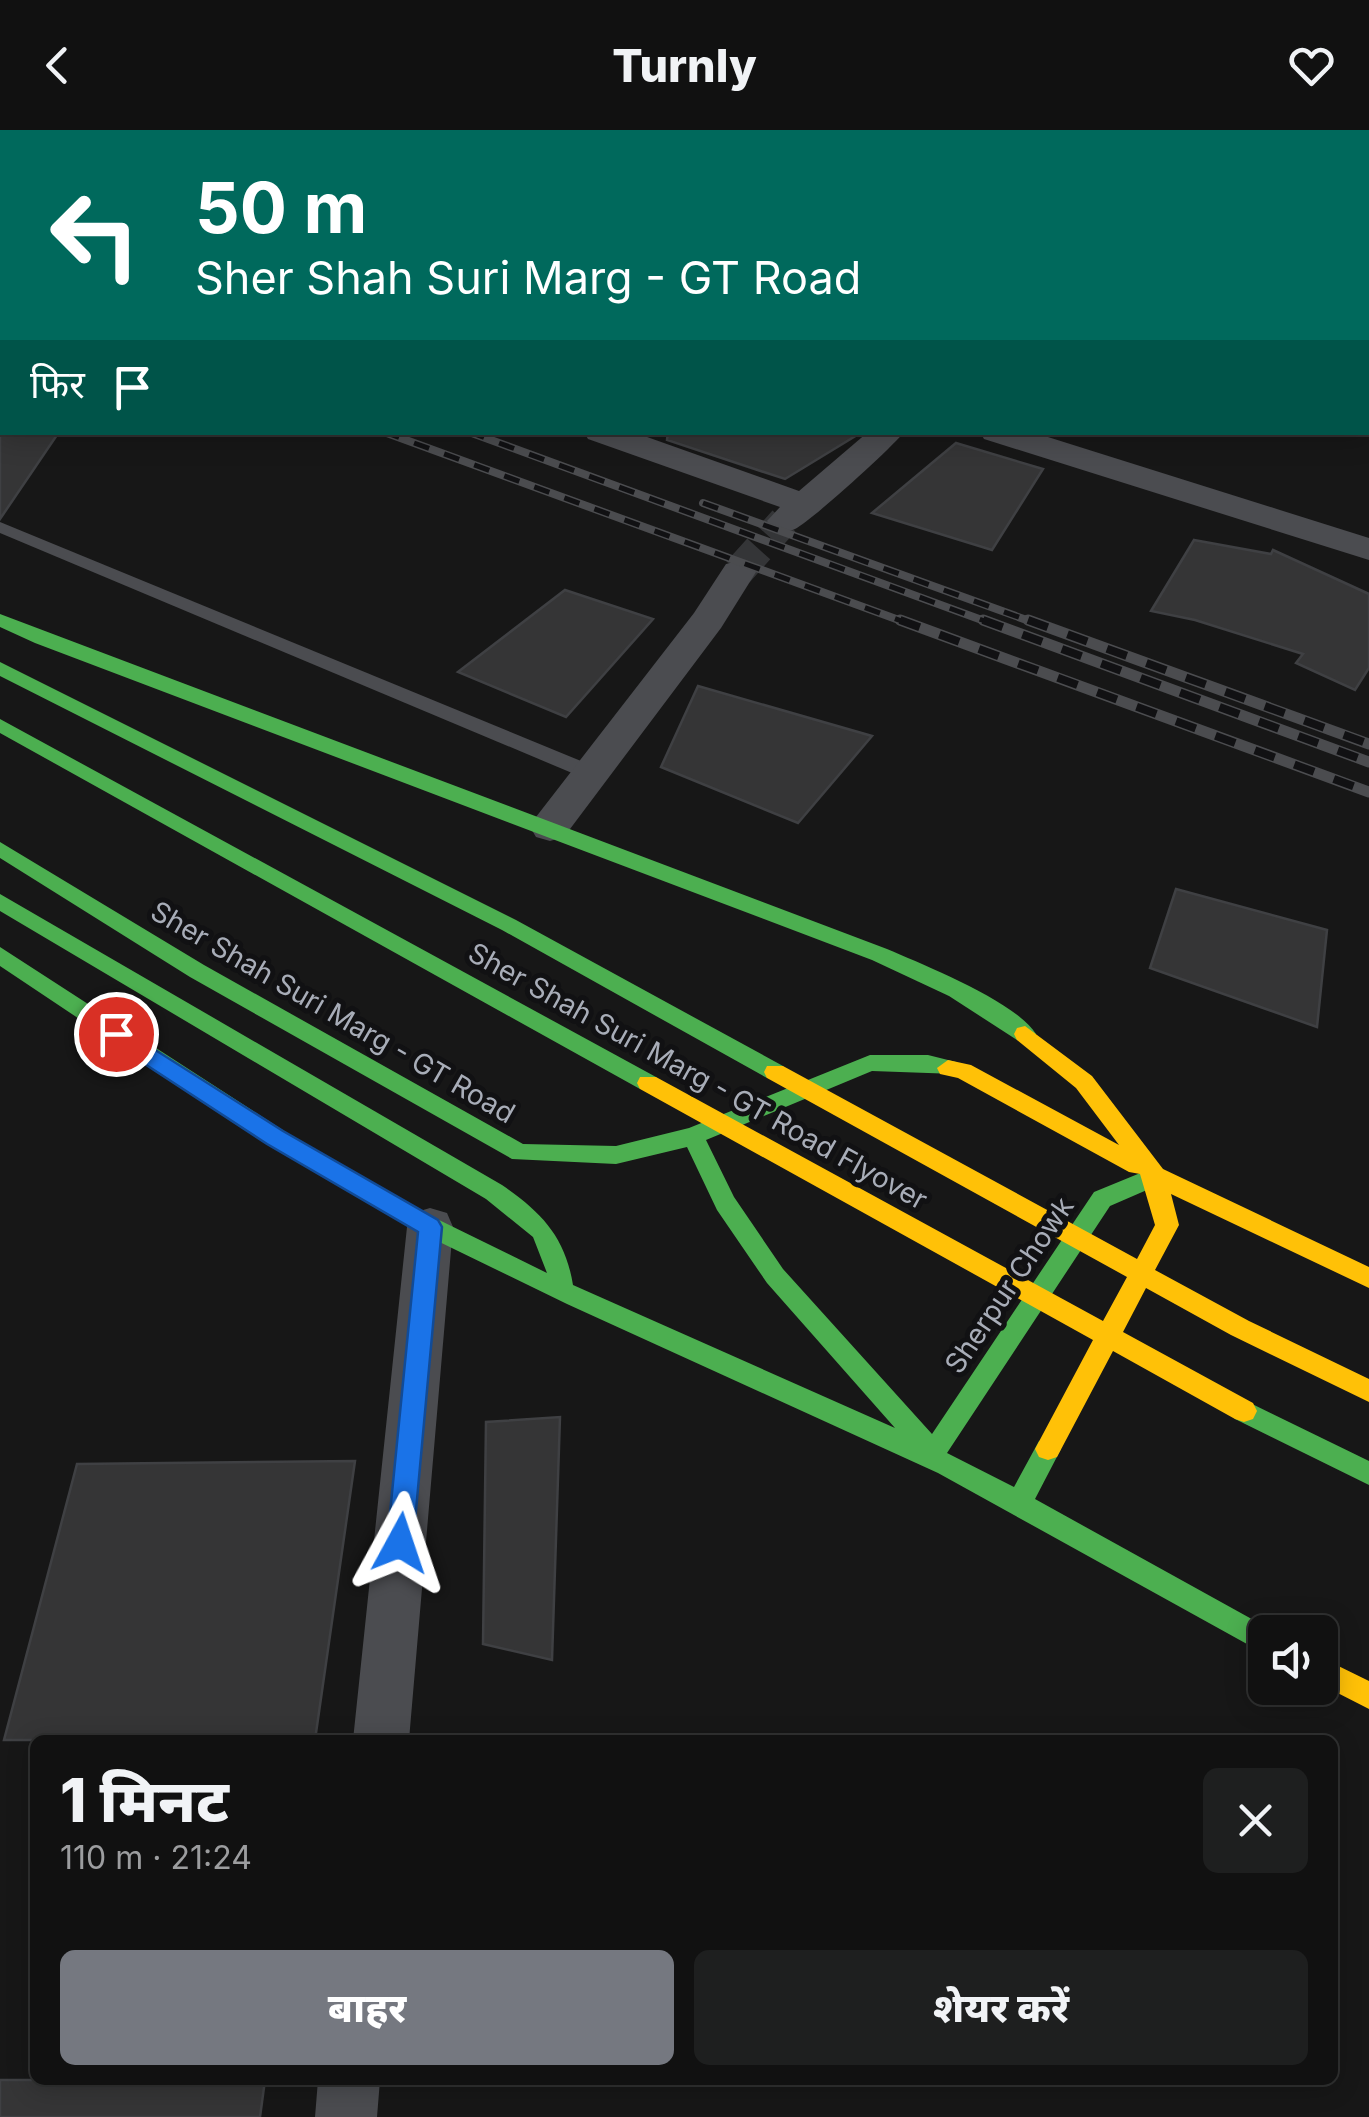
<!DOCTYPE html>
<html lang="hi">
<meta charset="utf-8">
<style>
body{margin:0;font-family:Inter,"Noto Sans Devanagari",sans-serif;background:#1e1f1f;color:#f1f3f6;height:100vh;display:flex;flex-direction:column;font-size:38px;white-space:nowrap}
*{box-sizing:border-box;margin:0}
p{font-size:32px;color:#9c9d9f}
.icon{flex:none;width:55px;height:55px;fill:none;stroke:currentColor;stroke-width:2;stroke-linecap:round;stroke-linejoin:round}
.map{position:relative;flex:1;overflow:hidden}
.side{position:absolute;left:30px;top:1605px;width:1308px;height:350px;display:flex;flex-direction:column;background:#111;border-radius:15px;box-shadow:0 5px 25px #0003,0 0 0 2px #303131}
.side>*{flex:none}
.guide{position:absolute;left:0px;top:0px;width:1370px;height:305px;box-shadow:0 5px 25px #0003,0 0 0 2px #303131;background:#00695c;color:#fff;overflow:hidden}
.fabs{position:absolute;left:1248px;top:1485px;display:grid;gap:20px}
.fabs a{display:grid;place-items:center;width:90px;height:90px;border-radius:15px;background:#111;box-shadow:0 5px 25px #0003,0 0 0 2px #303131;font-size:50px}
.pin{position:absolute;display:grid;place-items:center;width:85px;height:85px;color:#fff;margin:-42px;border:5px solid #fff;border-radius:50%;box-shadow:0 2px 10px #0007}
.me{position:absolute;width:110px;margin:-55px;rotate:5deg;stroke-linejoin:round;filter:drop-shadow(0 0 8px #0008)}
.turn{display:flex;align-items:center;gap:35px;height:210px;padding:0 30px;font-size:45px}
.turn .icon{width:130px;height:130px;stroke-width:2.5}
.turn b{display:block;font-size:70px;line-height:85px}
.then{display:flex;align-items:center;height:95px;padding:0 30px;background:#0003;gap:20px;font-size:38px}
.round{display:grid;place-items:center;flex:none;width:105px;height:105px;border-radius:15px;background:#1e1f1f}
.headline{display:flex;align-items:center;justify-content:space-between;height:170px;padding:0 30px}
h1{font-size:60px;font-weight:800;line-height:75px}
.cta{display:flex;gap:20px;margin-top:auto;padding:20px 30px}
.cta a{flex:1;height:115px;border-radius:15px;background:#757880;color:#fff;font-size:40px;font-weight:800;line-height:115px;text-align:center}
.cta a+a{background:#1e1f1f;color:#f1f3f6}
header{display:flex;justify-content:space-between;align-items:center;height:130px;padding:0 30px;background:#111;font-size:45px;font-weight:800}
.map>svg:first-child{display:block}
</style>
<header><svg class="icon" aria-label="back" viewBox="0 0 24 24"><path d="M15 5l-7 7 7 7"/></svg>Turnly<svg class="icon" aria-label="heart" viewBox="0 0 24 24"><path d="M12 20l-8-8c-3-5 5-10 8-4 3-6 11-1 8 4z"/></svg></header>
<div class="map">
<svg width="1369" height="1987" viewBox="0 0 1369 1987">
<rect width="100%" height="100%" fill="#171717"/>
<path fill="#353536" stroke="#3f4043" stroke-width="2.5" d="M 0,302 L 59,302 L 0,389 Z
M 668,302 L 862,302 L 785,349 L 667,310 Z
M 956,313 L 1043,339 L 992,420 L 872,383 Z
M 1194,410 L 1271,424 L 1273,420 L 1369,464 L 1369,538 L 1355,560 L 1296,533 L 1303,524 L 1195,490 L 1151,481 Z
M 565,460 L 653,489 L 566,587 L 458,542 Z
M 698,556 L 872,606 L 798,693 L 661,637 Z
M 1176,759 L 1327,800 L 1317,897 L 1150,838 Z
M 560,1287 L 552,1530 L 483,1514 L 486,1292 Z
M 355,1331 L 315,1610 L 4,1610 L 77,1334 Z
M 0,1950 L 265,1950 L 260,1987 L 0,1987 Z"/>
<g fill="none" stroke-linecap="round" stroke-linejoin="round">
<path stroke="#343537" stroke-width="31" stroke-dasharray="31 16" stroke-linecap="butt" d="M 738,442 L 784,391"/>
<path fill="#4b4c50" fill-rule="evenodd" d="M 0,392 L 598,638 L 601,643 L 598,648 L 584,648 L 0,403 Z"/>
<path fill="#4b4c50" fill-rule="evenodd" d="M 1369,230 L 1369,250 L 1368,250 L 1368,231 Z
M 584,302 L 633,302 L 799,361 L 868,302 L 904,302 C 894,316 810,392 795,399 C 788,402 780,400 772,398 L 767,391 L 780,377 L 588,309 Z
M 980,302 L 1032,302 L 1369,408 L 1369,430 L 984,309 Z
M 738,431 L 750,434 L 756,442 L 721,498 L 564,707 L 550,711 L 536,707 L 530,697 L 536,687 L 694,483 L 726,434 Z
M 430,1078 L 447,1083 L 453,1097 L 409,1610 L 353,1610 L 407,1097 L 413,1083 Z
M 318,1950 L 380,1950 L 377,1987 L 315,1987 Z"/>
<path fill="#4caf50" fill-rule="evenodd" d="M 0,484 L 887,819 C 924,835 1015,871 1036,904 L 1025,912 L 1017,910 L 949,866 L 872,830 L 35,513 L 0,497 Z
M 0,532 L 516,790 L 783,936 L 786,942 L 783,948 L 767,948 L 502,800 L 0,546 Z
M 0,589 L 656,947 L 659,953 L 656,959 L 640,959 L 0,603 Z
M 0,712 L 204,835 L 523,1014 L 616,1016 L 689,998 L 870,925 L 928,925 L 956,932 L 959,938 L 956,944 L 872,941 L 706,1010 L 734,1067 L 783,1139 L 932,1304 L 1094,1062 L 1155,1037 L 1163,1039 L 1166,1046 L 1163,1053 L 1110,1076 L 947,1323 L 1014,1357 L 1039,1311 L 1048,1308 L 1057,1311 L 1061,1319 L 1035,1369 L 1275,1502 L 1265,1502 L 1265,1524 L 938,1343 L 567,1174 L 421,1103 L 256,1007 L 0,836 L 0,817 L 326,1028 L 437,1089 L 547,1143 L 533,1107 L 486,1069 L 0,781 L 0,764 L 502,1055 C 541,1082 565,1106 573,1155 L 895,1298 L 767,1153 L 717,1080 L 687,1017 L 616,1034 L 512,1029 L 190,847 L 0,728 Z
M 1244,1270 L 1369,1331 L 1369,1355 L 1235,1289 L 1231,1281 L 1235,1273 Z"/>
<path fill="#ffc107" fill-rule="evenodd" d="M 1025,896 L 1092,946 L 1163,1039 L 1369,1137 L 1369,1158 L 1171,1064 L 1179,1095 L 1155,1140 L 1249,1191 L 1369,1249 L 1369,1272 L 1231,1205 L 1146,1158 L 1123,1202 L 1253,1273 L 1257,1281 L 1253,1289 L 1244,1292 L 1235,1289 L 1113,1221 L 1057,1327 L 1048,1330 L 1039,1327 L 1035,1319 L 1093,1210 L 640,959 L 637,953 L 640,947 L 656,947 L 1103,1191 L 1127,1147 L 767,948 L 764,942 L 767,936 L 783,936 L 1137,1129 L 1155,1095 L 1140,1044 L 1129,1042 L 958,948 L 940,944 L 937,938 L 948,930 L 971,935 L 1119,1015 L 1076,958 L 1017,910 L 1014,904 L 1017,898 Z
M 1320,1527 L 1369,1551 L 1369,1579 L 1320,1554 Z"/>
<g stroke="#4b4c4f" stroke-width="8">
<path id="rail-far1" d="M 384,302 L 907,493
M 469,302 L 990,493
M 703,373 L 1035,493"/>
</g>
<g stroke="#4b4c4f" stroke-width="11">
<path id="rail" d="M 900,490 L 1369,662
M 983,490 L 1369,632
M 1028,490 L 1369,614"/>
</g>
<use href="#rail-far1" stroke="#111113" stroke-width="5" stroke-dasharray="16" stroke-linecap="butt"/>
<use href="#rail" stroke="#111113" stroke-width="8" stroke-dasharray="21" stroke-linecap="butt"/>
</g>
<path fill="#1a73e8" stroke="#114b97" stroke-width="2.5" d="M 116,895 L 283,1001 L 438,1090 L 442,1097 L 413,1413 L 410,1421 L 400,1425 L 391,1421 L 387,1413 L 418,1102 L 267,1014 L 108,910 L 105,904 L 108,898 Z"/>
<g text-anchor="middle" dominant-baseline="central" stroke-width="10" stroke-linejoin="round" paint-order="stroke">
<g font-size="28" fill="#a8adb8" stroke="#111113">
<text transform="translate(333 882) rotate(30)">Sher Shah Suri Marg - GT Road</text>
<text transform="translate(698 946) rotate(29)">Sher Shah Suri Marg - GT Road Flyover</text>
<text transform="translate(1009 1155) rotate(-56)">Sherpur Chowk</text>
</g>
</g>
</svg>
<div class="fabs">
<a><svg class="icon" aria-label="sound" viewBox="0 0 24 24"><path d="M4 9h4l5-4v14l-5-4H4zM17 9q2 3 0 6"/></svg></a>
</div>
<div class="pin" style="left:116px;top:904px;background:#d93025"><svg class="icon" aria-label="arrive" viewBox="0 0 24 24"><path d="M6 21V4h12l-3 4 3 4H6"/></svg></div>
<svg class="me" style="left:400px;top:1413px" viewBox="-20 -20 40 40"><path d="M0-17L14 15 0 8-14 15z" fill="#1a73e8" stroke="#fff" stroke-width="4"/></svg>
<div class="guide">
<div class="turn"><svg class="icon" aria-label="left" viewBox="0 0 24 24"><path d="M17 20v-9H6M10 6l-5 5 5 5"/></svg><div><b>50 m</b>Sher Shah Suri Marg - GT Road</div></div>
<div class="then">फिर<svg class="icon" aria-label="arrive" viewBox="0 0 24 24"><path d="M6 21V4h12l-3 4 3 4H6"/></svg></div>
</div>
<section class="side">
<div class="headline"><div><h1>1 मिनट</h1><p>110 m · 21:24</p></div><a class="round"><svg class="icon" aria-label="close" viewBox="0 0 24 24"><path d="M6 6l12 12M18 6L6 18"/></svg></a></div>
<div class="cta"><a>बाहर</a><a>शेयर करें</a></div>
</section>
</div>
